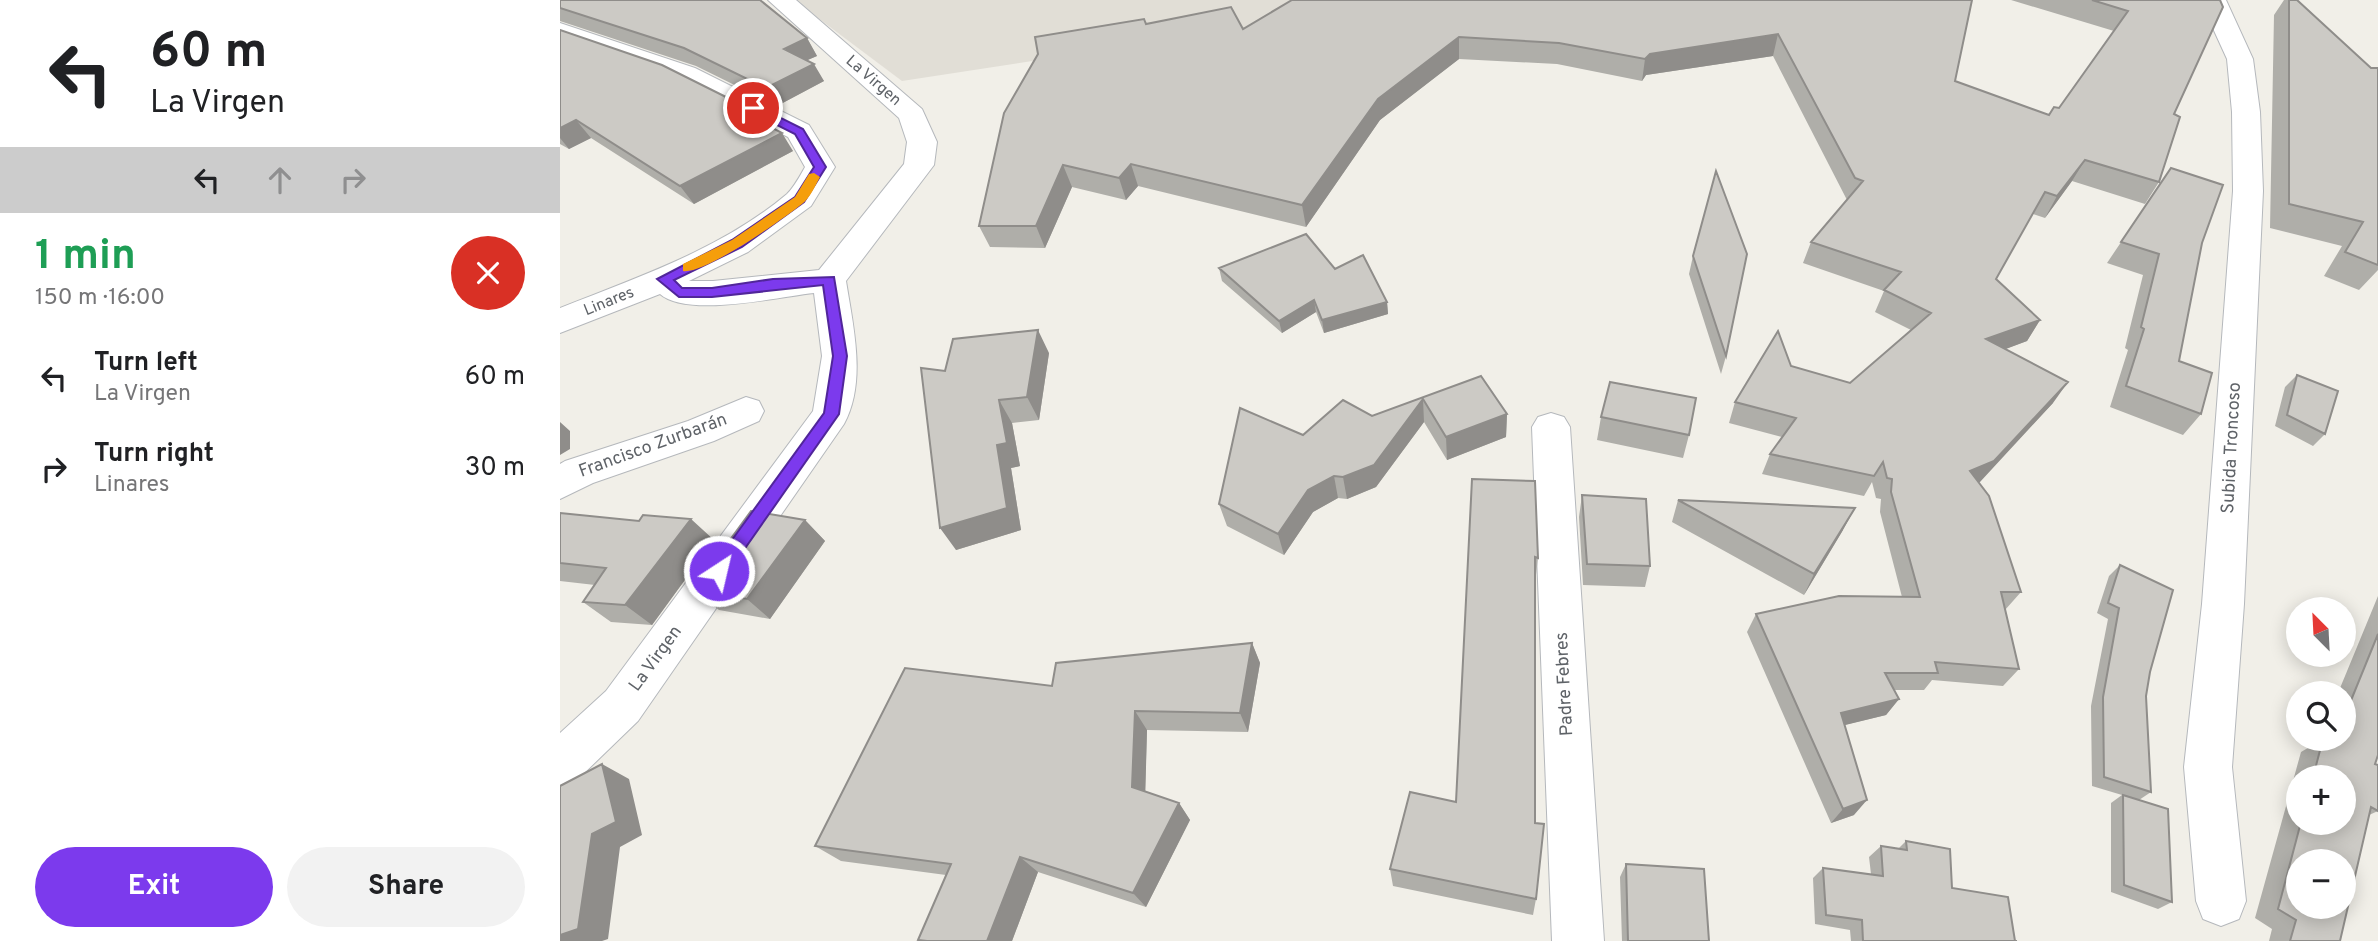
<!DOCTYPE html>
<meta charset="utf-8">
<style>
body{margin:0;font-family:Overpass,sans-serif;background:#f2f2f2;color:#202124;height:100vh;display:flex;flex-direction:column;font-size:26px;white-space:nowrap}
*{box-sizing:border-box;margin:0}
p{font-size:23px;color:#757577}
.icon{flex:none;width:38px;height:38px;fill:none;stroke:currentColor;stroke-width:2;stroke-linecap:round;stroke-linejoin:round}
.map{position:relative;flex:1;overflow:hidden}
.sheet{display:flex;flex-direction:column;background:#fff;width:560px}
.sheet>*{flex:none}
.banner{background:#fff;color:#202124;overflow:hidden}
.needle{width:46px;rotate:336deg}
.controls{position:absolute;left:1726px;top:597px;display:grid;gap:14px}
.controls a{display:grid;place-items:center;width:70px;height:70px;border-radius:50%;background:#fff;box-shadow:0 4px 18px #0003;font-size:35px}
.pin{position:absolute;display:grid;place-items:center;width:60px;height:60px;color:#fff;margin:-30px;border:4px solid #fff;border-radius:50%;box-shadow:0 2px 7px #0007}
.me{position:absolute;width:77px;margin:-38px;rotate:35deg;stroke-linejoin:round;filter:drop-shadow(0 0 5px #0008)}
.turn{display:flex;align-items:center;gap:24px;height:147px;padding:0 35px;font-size:32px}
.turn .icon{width:91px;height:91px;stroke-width:2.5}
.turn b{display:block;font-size:49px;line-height:60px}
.lanes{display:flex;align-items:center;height:66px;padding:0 35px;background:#0003;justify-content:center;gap:35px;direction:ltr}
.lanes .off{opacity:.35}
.round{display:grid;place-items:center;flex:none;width:74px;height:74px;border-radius:37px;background:#f2f2f2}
.head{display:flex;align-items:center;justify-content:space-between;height:119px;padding:0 35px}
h1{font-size:42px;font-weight:700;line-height:52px;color:#1e9e55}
.action{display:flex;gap:14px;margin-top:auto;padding:14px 35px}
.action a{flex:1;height:80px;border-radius:42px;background:#7c3aed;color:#fff;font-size:28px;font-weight:700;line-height:80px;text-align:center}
.action a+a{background:#f2f2f2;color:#202124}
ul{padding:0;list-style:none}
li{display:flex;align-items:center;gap:21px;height:91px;padding:0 35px}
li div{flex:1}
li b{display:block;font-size:26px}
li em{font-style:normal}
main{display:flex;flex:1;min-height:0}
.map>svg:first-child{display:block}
</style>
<main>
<section class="sheet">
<div class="banner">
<div class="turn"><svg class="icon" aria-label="left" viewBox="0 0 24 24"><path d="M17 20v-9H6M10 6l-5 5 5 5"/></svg><div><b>60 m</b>La Virgen</div></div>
<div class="lanes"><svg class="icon" aria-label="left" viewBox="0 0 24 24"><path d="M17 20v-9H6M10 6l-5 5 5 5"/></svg><svg class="icon off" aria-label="ahead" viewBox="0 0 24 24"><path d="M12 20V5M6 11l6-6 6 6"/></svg><svg class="icon off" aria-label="right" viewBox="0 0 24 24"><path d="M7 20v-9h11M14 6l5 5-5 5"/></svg></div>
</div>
<div class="head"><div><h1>1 min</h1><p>150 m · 16:00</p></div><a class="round" style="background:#d93025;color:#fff"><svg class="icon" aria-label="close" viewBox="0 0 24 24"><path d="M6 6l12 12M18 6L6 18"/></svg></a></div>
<ul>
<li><svg class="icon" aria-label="left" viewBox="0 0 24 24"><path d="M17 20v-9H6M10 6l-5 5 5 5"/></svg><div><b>Turn left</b><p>La Virgen</p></div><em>60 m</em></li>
<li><svg class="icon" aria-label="right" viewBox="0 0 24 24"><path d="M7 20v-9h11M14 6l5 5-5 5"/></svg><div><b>Turn right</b><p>Linares</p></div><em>30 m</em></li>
</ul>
<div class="action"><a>Exit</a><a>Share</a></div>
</section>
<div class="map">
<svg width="1818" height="941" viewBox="0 0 1818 941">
<rect width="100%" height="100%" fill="#f1efe8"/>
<path fill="#e1ded6" d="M 234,0 L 769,0 L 740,20 L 342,81 Z"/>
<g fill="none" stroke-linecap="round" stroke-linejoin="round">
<g stroke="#b5b8bc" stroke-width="2">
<path id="minor" d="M 208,0 L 236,0 L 362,109 L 377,142 L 374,165 L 286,281 C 293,325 307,382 284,424 L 78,721 L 17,780 L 0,787 L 0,733 L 46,691 L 253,411 L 262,356 L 254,293 C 218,297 127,318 100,294 L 0,333 L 0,308 C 78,277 162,249 227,194 C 234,187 240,176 245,167 L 228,137 L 115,80 L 0,40 L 0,23 L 135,68 L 249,125 L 275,167 L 251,206 L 188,252 L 129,281 L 153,281 L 259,270 L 344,164 L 347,142 L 339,118 Z
M 1640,0 L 1666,0 L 1693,59 L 1700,112 L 1703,191 L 1684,604 L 1672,767 L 1686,901 L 1679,919 L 1661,926 L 1643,919 L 1636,901 L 1624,767 L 1642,604 L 1673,191 L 1672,112 L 1667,59 Z
M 186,397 L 199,401 L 204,411 L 199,421 L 154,441 L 33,483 L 0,499 L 0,464 L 5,461 L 128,421 Z
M 991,413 L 1004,417 L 1010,427 L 1044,941 L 992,941 L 972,427 L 978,417 Z"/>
</g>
<use href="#minor" fill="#fff" fill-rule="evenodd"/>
</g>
<path fill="#afaea9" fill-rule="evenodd" d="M 0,0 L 247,38 L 257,56 L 247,60 L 264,81 L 217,106 L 136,66 L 0,21 Z
M 1412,0 L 1395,81 L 1489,115 L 1499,108 L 1554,31 L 1451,0 L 1660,0 L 1614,114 L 1599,182 L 1585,204 L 1512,181 L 1485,218 L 1473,214 L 1436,279 L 1480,320 L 1467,341 L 1445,349 L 1493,403 L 1418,482 L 1461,592 L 1445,610 L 1459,669 L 1443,686 L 1372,680 L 1364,690 L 1334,690 L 1339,699 L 1326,715 L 1284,725 L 1294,815 L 1271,823 L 1187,632 L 1196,614 L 1342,597 L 1320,512 L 1321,499 L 1316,498 L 1312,482 L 1304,496 L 1202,474 L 1210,454 L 1222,437 L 1169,423 L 1175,402 L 1231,366 L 1290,383 L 1351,330 L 1315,312 L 1324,291 L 1243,263 L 1251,242 L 1287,200 L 1213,56 L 1086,75 L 1082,81 L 997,64 L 899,59 L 820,120 L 746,227 L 578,186 L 566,200 L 512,187 L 485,248 L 430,247 L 419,226 L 586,24 L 683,29 Z
M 1724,0 L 1737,0 L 1811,68 L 1818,68 L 1818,270 L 1799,290 L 1764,276 L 1782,246 L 1710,228 L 1714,15 Z
M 0,30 L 178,103 L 185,114 L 233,151 L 134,204 L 31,138 L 9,149 L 0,144 Z
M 1611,168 L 1642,243 L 1619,361 L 1641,414 L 1623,435 L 1550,407 L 1568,350 L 1565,348 L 1583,275 L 1547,263 Z
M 1133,256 L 1166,356 L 1161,374 L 1129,274 Z
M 659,268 L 827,302 L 828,314 L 764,333 L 756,312 L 722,333 L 662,281 Z
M 489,353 L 479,420 L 452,423 L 460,466 L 451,468 L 461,530 L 396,550 L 385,371 Z
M 1737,375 L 1765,434 L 1753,446 L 1715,426 L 1725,387 Z
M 921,376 L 947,414 L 946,437 L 887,460 L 864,422 L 816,487 L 787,499 L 778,498 L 753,512 L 724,555 L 667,526 L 659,504 L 812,416 Z
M 1041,417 L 1129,435 L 1123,458 L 1037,440 Z
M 912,479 L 978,558 L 975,583 L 976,899 L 973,915 L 833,886 L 830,869 L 896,802 Z
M 1022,495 L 1090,566 L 1085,587 L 1023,585 L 1019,517 Z
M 1118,500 L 1283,530 L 1244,595 L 1112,522 Z
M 0,513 L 154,540 L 92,625 L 51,622 L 23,602 L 35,585 L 0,581 Z
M 245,520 L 265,541 L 210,619 L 159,610 L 134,589 Z
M 1560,565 L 1590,672 L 1586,696 L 1591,792 L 1579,800 L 1612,902 L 1598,909 L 1551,892 L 1551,803 L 1562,795 L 1532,786 L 1531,706 L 1548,619 L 1537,613 L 1549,576 Z
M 1818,596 L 1818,755 L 1815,764 L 1818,811 L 1809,815 L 1780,941 L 1709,941 L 1712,929 L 1695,918 L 1741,752 L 1758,742 L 1759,738 L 1783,738 L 1783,693 L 1778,693 ZM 1738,777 L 1783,777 L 1783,822 L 1738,822 Z
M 692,643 L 700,663 L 688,732 L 587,730 L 585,792 L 619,803 L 630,820 L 586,907 L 478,872 L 452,941 L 360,941 L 358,940 L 386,875 L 281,861 L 255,846 L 492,686 Z
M 1346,841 L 1392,888 L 1455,941 L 1457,941 L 1291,941 L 1290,930 L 1255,924 L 1253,878 L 1263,868 L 1311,874 L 1309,857 L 1321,846 L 1338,849 Z
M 1066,864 L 1149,941 L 1062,941 L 1060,877 Z"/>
<path fill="#8f8d8a" d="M 1218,34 L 1213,56 L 1086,75 L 1082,81 L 1085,59 L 1090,54 Z
M 899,37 L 899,59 L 820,120 L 746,227 L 742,205 L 818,99 Z
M 247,38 L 257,56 L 234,66 L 224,49 Z
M 254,64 L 264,81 L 217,106 L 206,88 Z
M 178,103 L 190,121 L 171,106 Z
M 16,120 L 31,138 L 9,149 L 0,138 L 0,128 Z
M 222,133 L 233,151 L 134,204 L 120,186 Z
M 1525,160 L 1512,181 L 1485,218 L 1497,196 Z
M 571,164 L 578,186 L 566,200 L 559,178 Z
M 503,165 L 512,187 L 485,248 L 476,226 Z
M 754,300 L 756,312 L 722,333 L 719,321 Z
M 827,302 L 828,314 L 764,333 L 762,320 Z
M 1480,320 L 1467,341 L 1414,361 L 1426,339 Z
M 478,330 L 489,353 L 479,420 L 467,397 Z
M 1508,382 L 1493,403 L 1420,482 L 1397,491 L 1410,471 Z
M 863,399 L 864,422 L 816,487 L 787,499 L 783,477 Z
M 439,400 L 452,423 L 460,466 L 451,468 L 461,530 L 396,550 L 380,528 L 437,445 Z
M 947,414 L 946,437 L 887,460 L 886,437 Z
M 0,422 L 10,431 L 10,449 L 0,455 Z
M 774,476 L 778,498 L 753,512 L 724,555 L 718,534 L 748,490 Z
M 1295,508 L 1283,530 L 1244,595 L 1254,574 Z
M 131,519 L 154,540 L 92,625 L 65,605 Z
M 245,520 L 265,541 L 210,619 L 187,599 Z
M 692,643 L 700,663 L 688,732 L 680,713 Z
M 1339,699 L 1326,715 L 1269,729 L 1281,713 Z
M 575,711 L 587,730 L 585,804 L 572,787 Z
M 42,764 L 69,779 L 82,835 L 60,847 L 48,939 L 42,941 L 0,941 L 0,935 Z
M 1307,800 L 1294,815 L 1271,823 L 1283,809 Z
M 619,803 L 630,820 L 586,907 L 573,893 Z
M 460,857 L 478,872 L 452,941 L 427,941 Z"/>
<path fill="#cccac5" stroke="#8f8d8a" stroke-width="2" fill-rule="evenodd" d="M 0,0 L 200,0 L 247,38 L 224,49 L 254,64 L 206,88 L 124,48 L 0,8 Z
M 732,0 L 1412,0 L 1395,81 L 1489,115 L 1494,107 L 1499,108 L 1568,11 L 1532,0 L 1660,0 L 1663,7 L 1614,114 L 1620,117 L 1599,182 L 1525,160 L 1497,196 L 1485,192 L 1436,279 L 1480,320 L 1426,339 L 1508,382 L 1434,461 L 1410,471 L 1429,496 L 1461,592 L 1441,592 L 1459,669 L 1375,662 L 1378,673 L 1325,673 L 1339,699 L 1281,713 L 1307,800 L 1283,809 L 1196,614 L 1279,596 L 1360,597 L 1331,492 L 1332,479 L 1327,478 L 1323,462 L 1314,476 L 1210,454 L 1236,418 L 1175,402 L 1218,331 L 1231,366 L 1290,383 L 1371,313 L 1324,290 L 1341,272 L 1251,242 L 1303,181 L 1295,178 L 1218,34 L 1090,54 L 1085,59 L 999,43 L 899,37 L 818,99 L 742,205 L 571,164 L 559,178 L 503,165 L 476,226 L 419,226 L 444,113 L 478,54 L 475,37 L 584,19 L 586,24 L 671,7 L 683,29 Z
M 1729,0 L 1737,0 L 1811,68 L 1818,68 L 1818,265 L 1785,252 L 1803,222 L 1729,204 Z
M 0,30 L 102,65 L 178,103 L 171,106 L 222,133 L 120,186 L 16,120 L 0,128 Z
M 1611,168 L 1663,185 L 1642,243 L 1619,361 L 1652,373 L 1641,414 L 1566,386 L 1584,329 L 1581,327 L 1599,254 L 1561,242 Z
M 1156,171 L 1187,254 L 1166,356 L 1133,256 Z
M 746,234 L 775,269 L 803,255 L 827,302 L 762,320 L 754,300 L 719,321 L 659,268 Z
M 478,330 L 467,397 L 439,400 L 447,443 L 437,445 L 447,508 L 380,528 L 361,368 L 385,371 L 393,339 Z
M 1737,375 L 1778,391 L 1765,434 L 1727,415 Z
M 921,376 L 947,414 L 886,437 L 863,399 L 814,465 L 783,477 L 774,476 L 748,490 L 718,534 L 659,504 L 680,408 L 743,435 L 783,400 L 812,416 Z
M 1050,382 L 1136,398 L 1129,435 L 1041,417 Z
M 912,479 L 975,481 L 978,558 L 975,557 L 975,823 L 984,824 L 976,899 L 830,869 L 850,792 L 896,802 Z
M 1022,495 L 1086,499 L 1090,566 L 1027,564 Z
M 1118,500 L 1295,508 L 1254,574 Z
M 191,511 L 245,520 L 187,599 L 134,589 Z
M 0,513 L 79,521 L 83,515 L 131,519 L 65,605 L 23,602 L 46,568 L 0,563 Z
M 1560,565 L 1613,590 L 1590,672 L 1586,696 L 1591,792 L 1544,777 L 1543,697 L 1559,608 L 1548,603 Z
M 1818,634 L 1818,755 L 1815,764 L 1818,765 L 1818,811 L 1811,807 L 1780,941 L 1730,941 L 1736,920 L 1718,909 L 1741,822 L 1783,822 L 1783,777 L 1753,777 L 1763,739 L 1774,744 L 1776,738 L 1783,738 L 1783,720 ZM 1738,861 L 1783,861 L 1783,906 L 1738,906 Z
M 692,643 L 680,713 L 575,711 L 572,787 L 619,803 L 573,893 L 460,857 L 427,941 L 367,941 L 358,940 L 391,864 L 255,846 L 345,668 L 492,686 L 496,663 Z
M 42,764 L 56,822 L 32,834 L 18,929 L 0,935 L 0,786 Z
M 1563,795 L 1608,809 L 1612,902 L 1564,885 Z
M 1346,841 L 1390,849 L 1392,888 L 1448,897 L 1455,941 L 1457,941 L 1303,941 L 1302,920 L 1266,915 L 1263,868 L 1323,876 L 1321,846 L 1347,850 Z
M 1066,864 L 1144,869 L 1149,941 L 1068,941 Z"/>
<path fill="#7c3aed" stroke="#51269a" stroke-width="2" d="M 189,106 L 197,106 L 243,129 L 266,167 L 244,202 L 182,247 L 114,280 L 122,288 L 152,288 L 213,279 L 274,277 L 287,356 L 279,414 L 165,577 L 159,579 L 153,577 L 150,571 L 153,566 L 264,413 L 273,356 L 263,285 L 152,297 L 119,297 L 97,279 L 172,240 L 235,197 L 254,167 L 235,134 L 189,111 Z"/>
<path fill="#f59e0b" d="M 254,173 L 260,177 C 255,186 250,198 242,204 C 223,219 144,275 123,271 L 123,264 L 172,240 L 235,197 L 249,174 Z"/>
<g text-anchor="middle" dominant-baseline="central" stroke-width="5" stroke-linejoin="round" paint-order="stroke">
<g font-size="16" fill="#5f6368" stroke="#fff">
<text transform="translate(313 81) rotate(41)">La Virgen</text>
<text transform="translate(49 302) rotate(-22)">Linares</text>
</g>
<g font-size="18" fill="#5f6368" stroke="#fff">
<text transform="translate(93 446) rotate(-20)">Francisco Zurbarán</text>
<text transform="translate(1672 448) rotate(-87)">Subida Troncoso</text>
<text transform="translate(96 659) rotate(-54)">La Virgen</text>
<text transform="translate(1005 684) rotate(-93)">Padre Febres</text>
</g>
</g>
</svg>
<div class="controls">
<a><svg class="needle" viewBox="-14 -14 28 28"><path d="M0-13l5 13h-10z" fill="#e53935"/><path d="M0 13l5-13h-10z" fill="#757577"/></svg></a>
<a><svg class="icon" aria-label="search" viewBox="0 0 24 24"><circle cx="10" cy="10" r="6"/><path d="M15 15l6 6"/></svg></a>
<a>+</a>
<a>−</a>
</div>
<div class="pin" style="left:193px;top:108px;background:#d93025"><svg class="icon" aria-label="arrive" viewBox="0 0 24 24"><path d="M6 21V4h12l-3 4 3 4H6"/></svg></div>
<svg class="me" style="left:159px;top:571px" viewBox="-20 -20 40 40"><circle r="17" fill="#7c3aed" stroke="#fff" stroke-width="3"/><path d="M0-11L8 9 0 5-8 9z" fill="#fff"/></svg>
</div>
</main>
